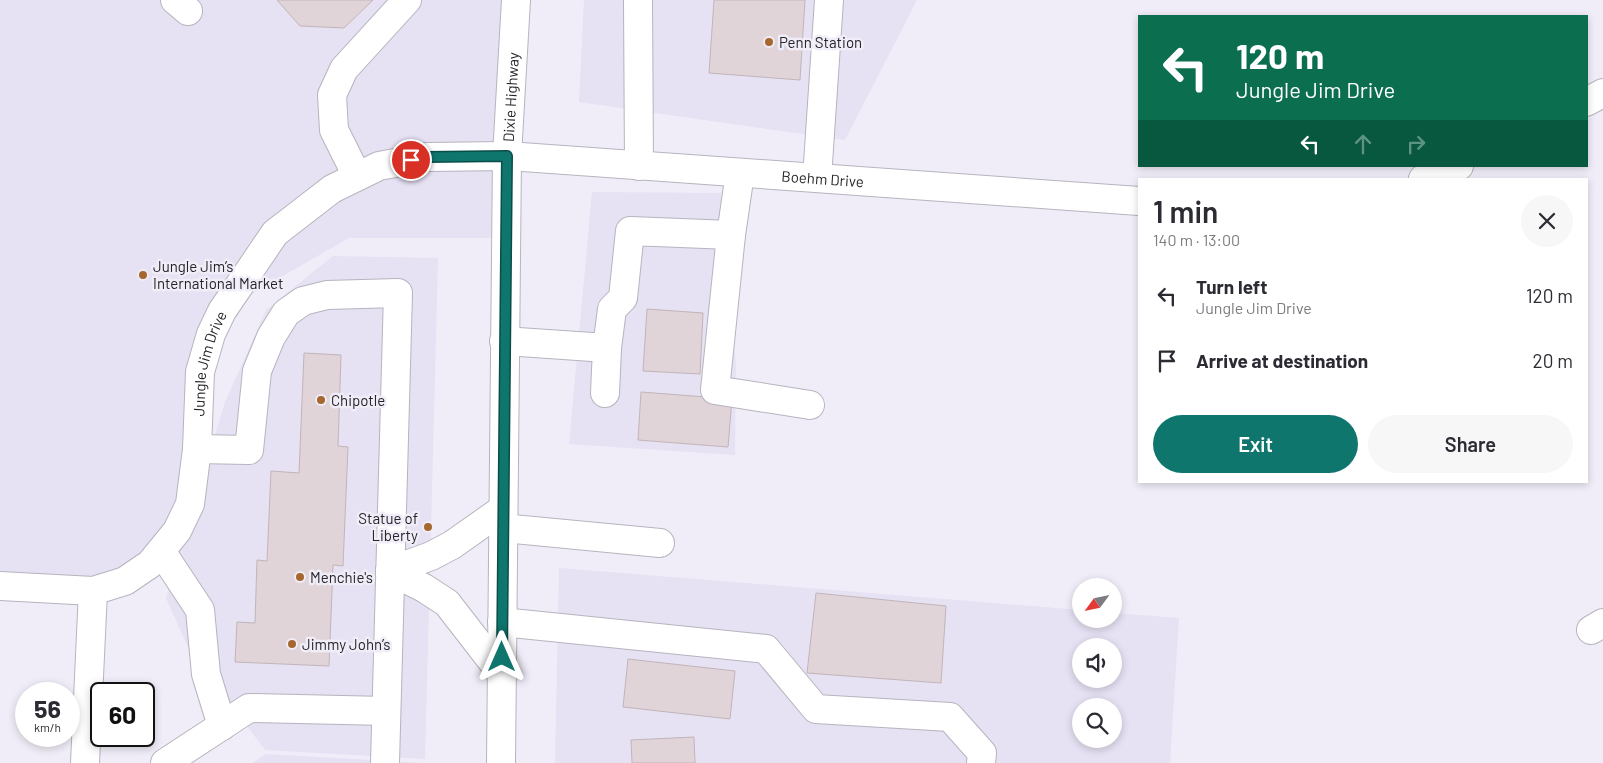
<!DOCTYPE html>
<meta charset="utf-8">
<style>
body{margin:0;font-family:Barlow,sans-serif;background:#f7f7f7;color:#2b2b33;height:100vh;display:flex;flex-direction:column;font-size:19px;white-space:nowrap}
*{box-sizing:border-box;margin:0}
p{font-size:16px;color:#7c7c81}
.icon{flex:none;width:28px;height:28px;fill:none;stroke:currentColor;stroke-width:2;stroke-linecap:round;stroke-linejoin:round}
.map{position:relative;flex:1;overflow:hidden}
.details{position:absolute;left:1138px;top:178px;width:450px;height:305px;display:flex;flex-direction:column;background:#fff;border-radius:0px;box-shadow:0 2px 8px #0003}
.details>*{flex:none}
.hud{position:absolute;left:1138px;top:15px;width:450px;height:152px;border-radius:0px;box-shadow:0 2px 8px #0003;background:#0b6e4f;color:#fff;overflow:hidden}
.needle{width:32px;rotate:237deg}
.tools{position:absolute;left:1072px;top:578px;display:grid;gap:10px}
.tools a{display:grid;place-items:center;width:50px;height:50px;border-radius:50%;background:#fff;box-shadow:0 2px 8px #0003;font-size:25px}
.speed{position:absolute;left:15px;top:682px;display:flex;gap:10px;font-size:25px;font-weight:700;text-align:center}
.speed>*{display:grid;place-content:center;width:65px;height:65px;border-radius:50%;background:#fff;box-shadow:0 2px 8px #0003;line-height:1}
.speed small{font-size:12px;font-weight:400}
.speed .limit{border:2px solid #111;border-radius:8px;background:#fff;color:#111}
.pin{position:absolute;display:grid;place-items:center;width:42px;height:42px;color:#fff;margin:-21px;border:2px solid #fff;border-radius:50%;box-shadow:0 1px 5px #0007}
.me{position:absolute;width:55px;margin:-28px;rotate:0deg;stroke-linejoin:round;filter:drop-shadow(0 0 4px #0008)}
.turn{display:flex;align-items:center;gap:18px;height:105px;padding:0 15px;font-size:22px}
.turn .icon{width:65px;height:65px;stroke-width:2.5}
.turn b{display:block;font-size:35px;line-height:42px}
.lanes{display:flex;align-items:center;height:48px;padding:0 15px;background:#0003;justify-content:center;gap:25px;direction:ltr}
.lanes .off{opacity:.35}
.round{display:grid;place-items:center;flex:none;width:52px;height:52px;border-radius:26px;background:#f7f7f7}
.summary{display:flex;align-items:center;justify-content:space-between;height:85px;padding:0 15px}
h1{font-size:30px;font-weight:600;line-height:38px}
.cta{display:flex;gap:10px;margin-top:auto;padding:10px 15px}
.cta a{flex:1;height:58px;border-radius:30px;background:#0f766e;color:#fff;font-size:20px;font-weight:600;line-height:58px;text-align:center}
.cta a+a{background:#f7f7f7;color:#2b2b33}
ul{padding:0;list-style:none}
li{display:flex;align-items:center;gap:15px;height:65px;padding:0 15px}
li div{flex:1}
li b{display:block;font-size:19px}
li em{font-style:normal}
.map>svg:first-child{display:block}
</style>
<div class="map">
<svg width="1603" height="763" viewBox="0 0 1603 763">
<rect width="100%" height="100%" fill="#f0edf8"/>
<path fill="#e6e1f3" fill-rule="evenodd" d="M 0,0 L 516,0 L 506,238 L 349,238 L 222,311 L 190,504 L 125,581 L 0,586 Z
M 584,0 L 917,0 L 845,140 L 579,102 Z
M 592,192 L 721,193 L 736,366 L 735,455 L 569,444 Z
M 333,256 L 438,258 L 425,759 L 265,750 L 187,645 L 166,598 L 225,402 L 266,310 Z
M 559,568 L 1081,610 L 1081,619 L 1114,619 L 1114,613 L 1179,618 L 1170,763 L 555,763 ZM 1081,646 L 1114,646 L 1114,679 L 1081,679 ZM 1081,706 L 1114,706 L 1114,739 L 1081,739 Z
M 266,754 L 424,763 L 252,763 Z"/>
<path fill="#e0d4d8" stroke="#c1b5b9" d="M 277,0 L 373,0 L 344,28 L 300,26 Z
M 714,0 L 805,0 L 800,80 L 709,73 Z
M 647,309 L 703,313 L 700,374 L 643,371 Z
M 304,353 L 341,355 L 338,446 L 348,447 L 343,566 L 333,565 L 329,666 L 235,662 L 237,622 L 255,623 L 257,560 L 267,561 L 271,471 L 299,473 Z
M 641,392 L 732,399 L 728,447 L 638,440 Z
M 816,593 L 946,606 L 941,683 L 807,673 Z
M 628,659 L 735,671 L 730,719 L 623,707 Z
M 694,737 L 695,763 L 632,763 L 631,740 Z"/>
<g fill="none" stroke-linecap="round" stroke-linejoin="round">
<g stroke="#b6b4be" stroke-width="30">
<g id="minor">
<path d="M 175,0 L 188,11"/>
<path d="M 638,0 L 639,166"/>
<path d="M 1586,102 L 1603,93"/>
<path d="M 357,176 L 334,130 L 332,95 L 344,69 L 407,0"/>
<path d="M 817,178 L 829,0"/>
<path d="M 1423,179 L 1459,166"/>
<path d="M 731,235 L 740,173"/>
<path d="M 504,341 L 607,348 L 605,393"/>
<path d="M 607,348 L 612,309 L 623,298 L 630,231 L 731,235 L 715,390 L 810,405"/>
<path d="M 197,449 L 249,450 L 257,371 L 271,337 L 286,313 L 303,301 L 327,295 L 398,293 L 385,763"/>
<path d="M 503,528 L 660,543"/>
<path d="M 161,551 L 200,610 L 206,674 L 222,726"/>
<path d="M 390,571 L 424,588 L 447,603 L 502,674"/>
<path d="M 390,571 L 431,556 L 452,545 L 503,509"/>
<path id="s1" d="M 0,586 L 93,591 L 125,581 L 150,564 L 177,531 L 190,504 L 197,449 L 200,372 L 211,334 L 222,311 L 275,233 L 332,189 L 379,166 L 427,157 L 507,156 L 1139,201"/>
<path d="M 502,622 L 766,649 L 816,709 L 950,717 L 982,753 L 981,763"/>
<path d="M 1591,630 L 1603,623"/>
<path d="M 85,763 L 93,591"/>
<path d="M 165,763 L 249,708 L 386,711"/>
</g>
</g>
<g stroke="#b6b4be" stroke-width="30">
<g id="major">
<path id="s2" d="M 501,763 L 507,156 L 516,0"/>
</g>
</g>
<use href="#minor" stroke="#fff" stroke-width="28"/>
<use href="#major" stroke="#fff" stroke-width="28"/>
</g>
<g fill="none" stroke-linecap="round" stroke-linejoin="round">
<g stroke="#0a4d48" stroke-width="12">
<path id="route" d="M 411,160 L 427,157 L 507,156 L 502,657"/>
</g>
<use href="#route" stroke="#0f766e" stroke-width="9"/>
</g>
<g fill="#a5672d" stroke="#f0edf8" stroke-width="2">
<circle cx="769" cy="42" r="5"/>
<circle cx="143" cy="275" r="5"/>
<circle cx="321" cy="400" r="5"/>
<circle cx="428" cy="527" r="5"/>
<circle cx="300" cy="577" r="5"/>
<circle cx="292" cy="644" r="5"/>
</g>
<g text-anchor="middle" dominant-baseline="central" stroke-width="5" stroke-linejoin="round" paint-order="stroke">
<g font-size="15" fill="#252428" stroke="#f0edf8" text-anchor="start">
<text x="779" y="42">Penn Station</text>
<text x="153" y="266">Jungle Jim’s<tspan x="153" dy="17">International Market</tspan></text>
<text x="331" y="400">Chipotle</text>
<text x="418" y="518" text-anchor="end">Statue of<tspan x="418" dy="17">Liberty</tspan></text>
<text x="310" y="577">Menchie's</text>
<text x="302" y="644">Jimmy John’s</text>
</g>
<g font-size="15" fill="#252428" stroke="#f0edf8">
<text stroke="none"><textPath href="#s2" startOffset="666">Dixie Highway</textPath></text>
<text stroke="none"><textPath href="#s1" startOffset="1091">Boehm Drive</textPath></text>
<text stroke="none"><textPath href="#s1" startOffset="372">Jungle Jim Drive</textPath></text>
</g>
</g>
</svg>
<div class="tools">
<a><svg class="needle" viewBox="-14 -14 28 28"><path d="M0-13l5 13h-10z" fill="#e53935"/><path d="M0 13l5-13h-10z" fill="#7c7c81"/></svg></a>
<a><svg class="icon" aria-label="sound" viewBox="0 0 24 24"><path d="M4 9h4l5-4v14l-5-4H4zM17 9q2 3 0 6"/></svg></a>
<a><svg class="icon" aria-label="search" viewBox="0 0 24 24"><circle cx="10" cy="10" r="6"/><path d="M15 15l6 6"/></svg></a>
</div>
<div class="speed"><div>56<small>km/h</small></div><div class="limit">60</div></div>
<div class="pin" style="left:411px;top:160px;background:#d93025"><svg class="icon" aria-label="arrive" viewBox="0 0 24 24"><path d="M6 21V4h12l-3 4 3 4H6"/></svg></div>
<svg class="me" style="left:502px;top:657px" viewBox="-20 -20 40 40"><path d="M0-17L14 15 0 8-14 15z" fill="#0f766e" stroke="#fff" stroke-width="4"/></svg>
<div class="hud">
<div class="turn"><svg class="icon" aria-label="left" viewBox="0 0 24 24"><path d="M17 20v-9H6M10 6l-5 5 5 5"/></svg><div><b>120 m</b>Jungle Jim Drive</div></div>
<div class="lanes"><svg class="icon" aria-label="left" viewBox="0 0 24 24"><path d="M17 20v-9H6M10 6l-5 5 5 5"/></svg><svg class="icon off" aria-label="ahead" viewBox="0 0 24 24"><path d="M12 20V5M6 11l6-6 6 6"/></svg><svg class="icon off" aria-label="right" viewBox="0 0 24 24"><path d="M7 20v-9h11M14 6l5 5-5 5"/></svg></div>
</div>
<section class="details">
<div class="summary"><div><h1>1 min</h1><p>140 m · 13:00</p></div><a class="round"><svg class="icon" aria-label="close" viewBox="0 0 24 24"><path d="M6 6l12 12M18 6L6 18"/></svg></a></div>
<ul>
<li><svg class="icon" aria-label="left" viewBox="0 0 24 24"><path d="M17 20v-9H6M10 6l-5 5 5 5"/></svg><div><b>Turn left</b><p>Jungle Jim Drive</p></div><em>120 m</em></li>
<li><svg class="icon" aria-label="arrive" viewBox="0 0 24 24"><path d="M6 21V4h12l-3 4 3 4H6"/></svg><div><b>Arrive at destination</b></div><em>20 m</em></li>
</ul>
<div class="cta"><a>Exit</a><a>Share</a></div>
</section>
</div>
